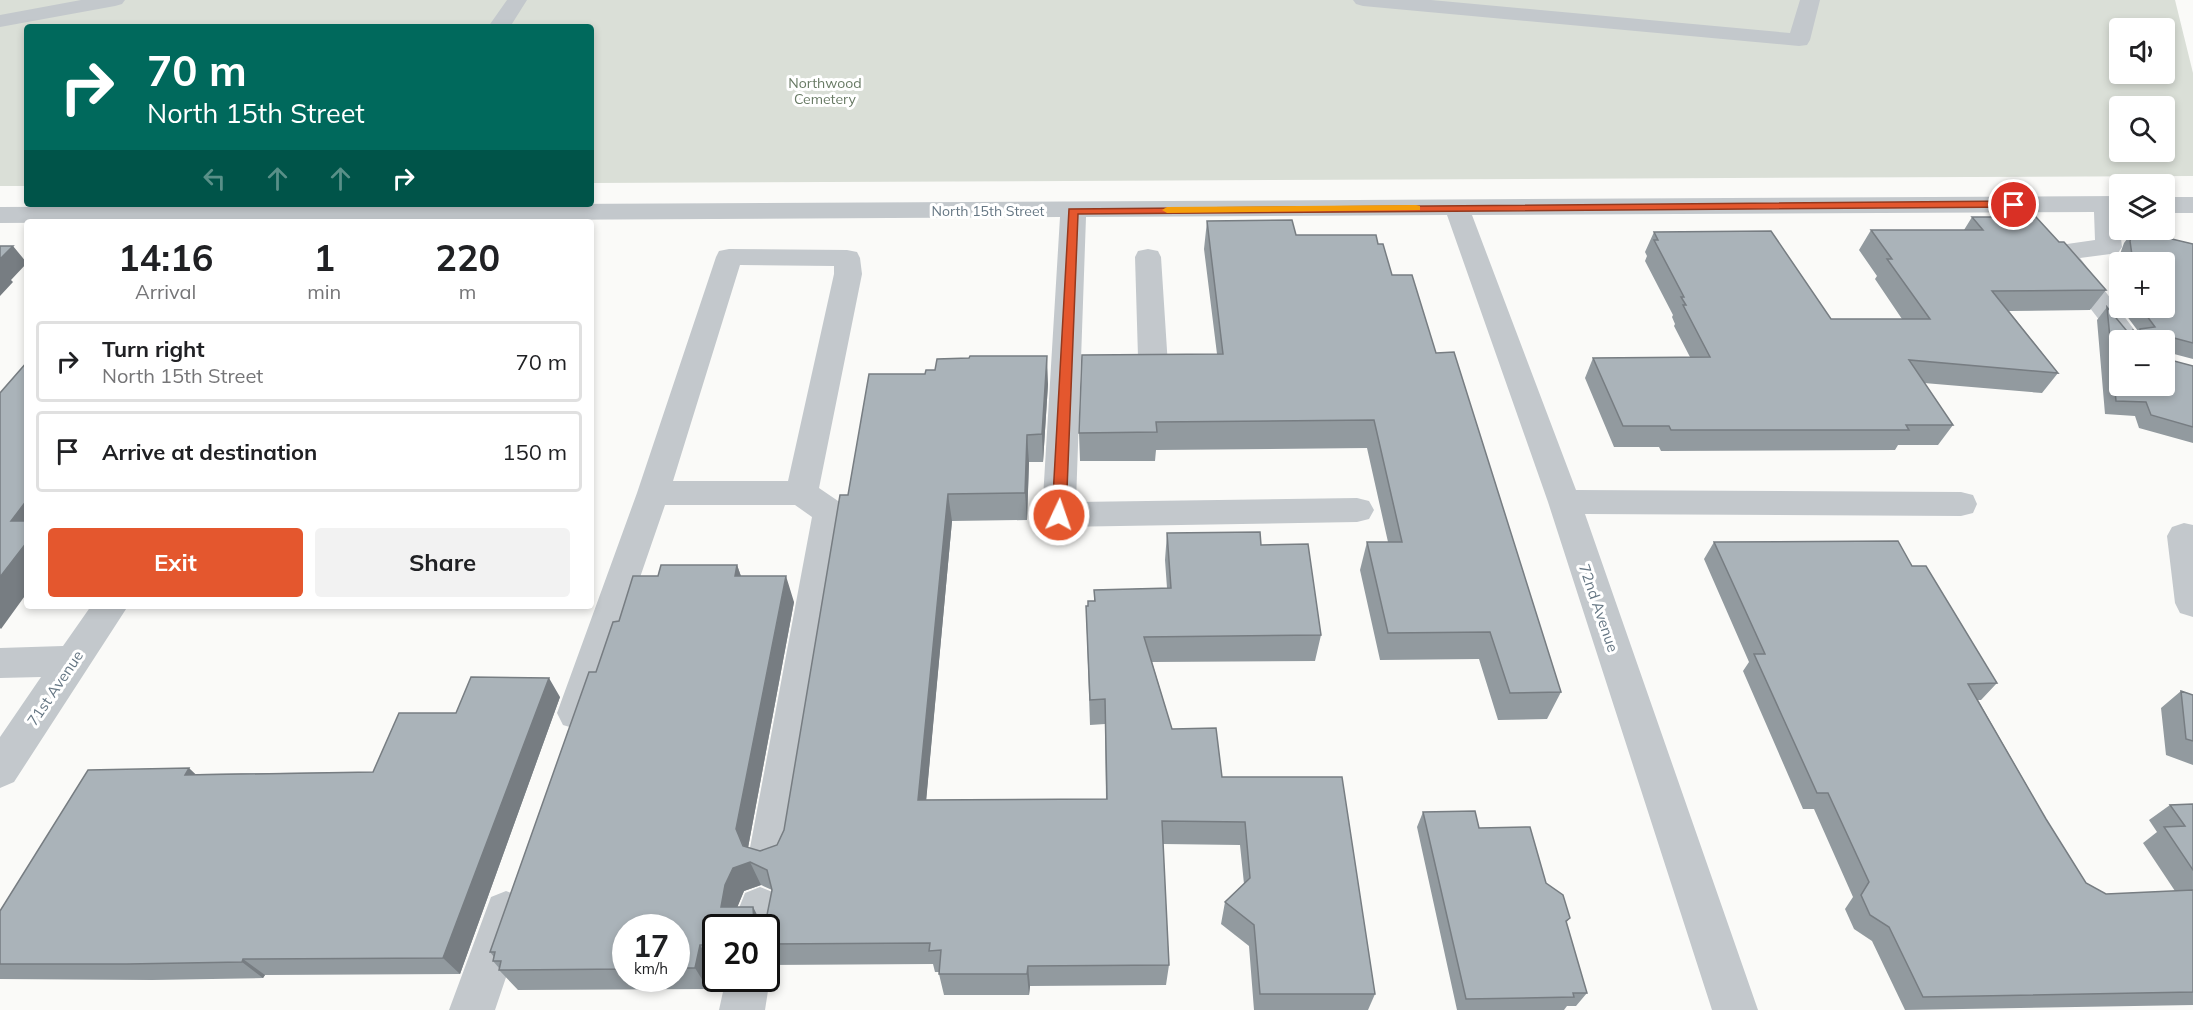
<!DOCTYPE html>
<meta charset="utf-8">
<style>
body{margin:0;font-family:Mulish,sans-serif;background:#f2f2f2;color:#202124;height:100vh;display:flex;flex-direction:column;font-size:22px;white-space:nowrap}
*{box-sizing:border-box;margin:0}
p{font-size:20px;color:#757577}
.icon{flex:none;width:33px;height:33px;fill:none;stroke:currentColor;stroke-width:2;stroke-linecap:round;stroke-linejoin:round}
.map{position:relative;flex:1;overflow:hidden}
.details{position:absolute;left:24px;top:219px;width:570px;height:390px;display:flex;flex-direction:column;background:#fff;border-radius:6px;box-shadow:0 3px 9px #0003}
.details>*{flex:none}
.banner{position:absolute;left:24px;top:24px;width:570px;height:183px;border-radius:6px;box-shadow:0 3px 9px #0003;background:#00695c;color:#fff;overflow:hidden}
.fabs{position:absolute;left:2109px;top:18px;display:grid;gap:12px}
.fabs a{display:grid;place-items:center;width:66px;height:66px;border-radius:6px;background:#fff;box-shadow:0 3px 9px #0003;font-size:30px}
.speed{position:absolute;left:612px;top:914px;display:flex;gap:12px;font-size:30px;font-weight:700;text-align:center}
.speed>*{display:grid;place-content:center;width:78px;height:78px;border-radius:50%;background:#fff;box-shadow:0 3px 9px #0003;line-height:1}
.speed small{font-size:15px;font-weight:400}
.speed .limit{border:3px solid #111;border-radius:9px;background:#fff;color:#111}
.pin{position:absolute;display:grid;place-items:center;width:51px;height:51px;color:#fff;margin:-26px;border:3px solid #fff;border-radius:50%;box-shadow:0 2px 6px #0007}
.me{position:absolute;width:66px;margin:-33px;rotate:3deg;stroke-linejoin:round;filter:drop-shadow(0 0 4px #0008)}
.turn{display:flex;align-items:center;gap:21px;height:126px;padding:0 24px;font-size:27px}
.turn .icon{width:78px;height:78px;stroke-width:2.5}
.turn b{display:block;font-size:42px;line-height:51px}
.lanes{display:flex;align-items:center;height:57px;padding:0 24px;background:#0003;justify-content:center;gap:30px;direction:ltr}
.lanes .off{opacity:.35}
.eta{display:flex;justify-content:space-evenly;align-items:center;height:102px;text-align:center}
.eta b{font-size:36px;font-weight:700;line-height:42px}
.primary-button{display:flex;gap:12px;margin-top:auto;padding:12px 24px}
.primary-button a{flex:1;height:69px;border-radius:6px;background:#e4572e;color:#fff;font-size:24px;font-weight:700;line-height:69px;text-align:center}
.primary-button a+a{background:#f2f2f2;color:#202124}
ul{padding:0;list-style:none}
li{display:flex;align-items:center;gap:18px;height:81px;margin:0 12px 9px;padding:0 12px;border:3px solid #e0e0e0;border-radius:6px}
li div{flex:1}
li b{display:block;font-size:22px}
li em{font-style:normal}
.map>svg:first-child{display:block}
</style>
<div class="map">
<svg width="2193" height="1010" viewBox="0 0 2193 1010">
<rect width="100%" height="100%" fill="#fafaf8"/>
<path fill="#dadfd7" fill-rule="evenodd" d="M 0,0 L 2175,0 L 2193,73 L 2193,176 L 591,183 L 591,27 L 27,27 L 27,186 L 0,186 ZM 2120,28 L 2164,28 L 2164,74 L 2120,74 ZM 2120,106 L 2164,106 L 2164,152 L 2120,152 Z"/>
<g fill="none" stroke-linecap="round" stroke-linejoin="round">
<path fill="#c3c8cc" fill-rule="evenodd" d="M 81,0 L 125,0 L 122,4 L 115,6 L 0,27 L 0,15 Z
M 507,0 L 527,0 L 510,27 L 488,27 Z
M 1353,0 L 1431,0 L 1790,33 L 1800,0 L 1820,0 L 1810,40 L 1807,45 L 1799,46 L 1363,6 L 1356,4 Z
M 2120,196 L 2120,230 L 2122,247 L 2118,253 L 2080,258 L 2142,340 L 2120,340 L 2120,347 L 2060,269 L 2056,263 L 2059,259 L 2053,258 L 2049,252 L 2053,246 L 2095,240 L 2094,212 L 1472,215 L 1576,490 L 1961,492 L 1973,495 L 1977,504 L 1973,513 L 1961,516 L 1585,514 L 1758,1010 L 1712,1010 L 1548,502 L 1447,215 L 1086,217 L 1076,502 L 1357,498 L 1369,501 L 1374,510 L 1369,519 L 1357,522 L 1059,527 L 1047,524 L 1042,515 L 1060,217 L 0,223 L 0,207 Z
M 2164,197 L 2193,197 L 2193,213 L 2164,213 Z
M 729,249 L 847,250 L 857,252 L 860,258 L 862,274 L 819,488 L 841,503 L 846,512 L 791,853 L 785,867 L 770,872 L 755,867 L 749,853 L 812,517 L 795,505 L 665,505 L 589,725 L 576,729 L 563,725 L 557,713 L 637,493 L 716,257 L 719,251 ZM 740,265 L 834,266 L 834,274 L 788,481 L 673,481 Z
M 1148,249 L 1158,251 L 1161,257 L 1168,366 L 1163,373 C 1146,378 1126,379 1109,374 L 1104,367 L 1109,360 L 1138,357 L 1135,257 L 1138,251 Z
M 2184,523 L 2193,525 L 2193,617 L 2180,613 L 2175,603 L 2167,536 L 2172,527 Z
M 91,606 L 128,606 L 14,782 L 0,788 L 0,737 L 41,677 L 0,678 L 0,648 L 63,646 Z
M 760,887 L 775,893 C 784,913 781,923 772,942 L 766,944 L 766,927 L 735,927 L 739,908 L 745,893 Z
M 506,891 L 521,897 L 528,912 L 495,1010 L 449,1010 L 491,897 Z
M 766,969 L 770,978 L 765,1010 L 719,1010 L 726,978 L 766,978 Z"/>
</g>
<path fill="#929a9f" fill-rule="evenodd" d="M 1972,217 L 2059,242 L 2106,290 L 2090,310 L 2009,311 L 2058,373 L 2042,393 L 1924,383 L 1953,425 L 1938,445 L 1898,445 L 1895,450 L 1661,451 L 1659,447 L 1614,447 L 1585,378 L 1593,358 L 1690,357 L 1674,326 L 1675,324 L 1672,317 L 1673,315 L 1645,261 L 1647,256 L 1645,252 L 1654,232 L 1831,319 L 1902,319 L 1875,279 L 1877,276 L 1859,250 L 1871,230 L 1964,230 Z
M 1207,221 L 1296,235 L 1378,244 L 1392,275 L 1436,353 L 1561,692 L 1547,719 L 1498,720 L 1479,659 L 1380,660 L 1360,570 L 1367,542 L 1388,542 L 1367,448 L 1156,450 L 1155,461 L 1080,461 L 1079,433 L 1217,354 L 1204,249 Z
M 2134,230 L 2193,244 L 2193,359 L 2174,354 L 2174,361 L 2193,366 L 2193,443 L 2139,428 L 2135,416 L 2105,414 L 2097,320 L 2107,307 L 2129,334 L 2133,330 L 2136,333 L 2138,331 L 2126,315 L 2125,308 L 2164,308 L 2164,262 L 2121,262 L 2120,254 L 2124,243 Z
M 969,358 L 1048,384 L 1043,462 L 1029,462 L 1027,520 L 952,521 L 926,800 L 1106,799 L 1105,724 L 1090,725 L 1086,606 L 1088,606 L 1094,601 L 1094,590 L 1167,588 L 1165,560 L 1167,533 L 1261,545 L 1321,635 L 1315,661 L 1152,662 L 1172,729 L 1222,777 L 1375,994 L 1368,1010 L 1254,1010 L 1249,946 L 1221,924 L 1225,902 L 1244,884 L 1240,845 L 1163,844 L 1169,965 L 1166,985 L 1030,986 L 1029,995 L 944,995 L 939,974 L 939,972 L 935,972 L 933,964 L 766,965 L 766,927 L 716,927 L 716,966 L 713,966 L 708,989 L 518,990 L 499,970 L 499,968 L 493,961 L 494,957 L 490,952 L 596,672 L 619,621 L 658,576 L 737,565 L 741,576 L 794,602 L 748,848 L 760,851 L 777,845 L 784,830 L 848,495 L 925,374 ZM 761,885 L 772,890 L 767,915 L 762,923 L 761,923 L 753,907 L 737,907 L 744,891 ZM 626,927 L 676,927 L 676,978 L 626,978 Z
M 1714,542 L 1912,566 L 1997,683 L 1981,700 L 1978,700 L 2046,819 L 2086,883 L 2106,894 L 2175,891 L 2143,843 L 2157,832 L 2149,820 L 2170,805 L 2193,804 L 2193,1005 L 1905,1010 L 1872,941 L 1854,929 L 1845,909 L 1853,897 L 1814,809 L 1803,809 L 1743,671 L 1749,662 L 1704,559 Z
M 201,606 L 345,606 L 345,607 L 203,609 Z
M 2181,691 L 2193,695 L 2193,765 L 2166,755 L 2161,708 Z
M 560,697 L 460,974 L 265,975 L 263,978 L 152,980 L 0,979 L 0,964 L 195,774 L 373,772 L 456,713 Z
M 1423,812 L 1479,828 L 1546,883 L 1570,918 L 1566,923 L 1587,993 L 1576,1006 L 1567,1006 L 1564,1010 L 1457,1010 L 1417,827 Z"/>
<path fill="#777d82" d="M 13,246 L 27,263 L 11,280 L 13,282 L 0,296 L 0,259 Z
M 1047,356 L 1048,384 L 1043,462 L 1042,434 Z
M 1027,435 L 1029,462 L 1027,520 L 1025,493 Z
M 948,494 L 952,521 L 924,824 L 918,800 Z
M 27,500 L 27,537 L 11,521 Z
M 27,542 L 27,593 L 1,629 L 0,628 L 0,577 Z
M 737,565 L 746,591 L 735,576 Z
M 786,576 L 794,602 L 747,853 L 754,869 L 736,829 Z
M 549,678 L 560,697 L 460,974 L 443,958 Z
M 189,768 L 209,787 L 185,775 Z
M 750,862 L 761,885 L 744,891 L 737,908 L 721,907 L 725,885 L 733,868 Z
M 753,907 L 763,927 L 754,924 Z
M 700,945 L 713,966 L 708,989 L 695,968 Z
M 243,959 L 265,975 L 263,978 L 242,962 Z
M 1028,966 L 1030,986 L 1029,995 L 1027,974 Z"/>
<path fill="#aab3b9" stroke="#777d82" stroke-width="1.5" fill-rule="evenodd" d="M 1972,217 L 2036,217 L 2059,242 L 2064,242 L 2106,290 L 1992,291 L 2058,373 L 1909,360 L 1953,425 L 1906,425 L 1909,430 L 1671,430 L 1669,426 L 1623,426 L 1593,358 L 1710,357 L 1683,305 L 1686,305 L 1681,297 L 1684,297 L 1654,240 L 1658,240 L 1654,232 L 1771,231 L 1831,319 L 1930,319 L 1887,259 L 1892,259 L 1871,230 L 1983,230 Z
M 1292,220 L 1296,235 L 1376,235 L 1378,244 L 1383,244 L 1392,275 L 1412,275 L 1436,353 L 1454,352 L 1561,692 L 1510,693 L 1490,632 L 1388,633 L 1367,542 L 1402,542 L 1374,420 L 1156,422 L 1157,432 L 1079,433 L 1082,355 L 1223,354 L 1207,221 Z
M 2134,230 L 2193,244 L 2193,343 L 2174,338 L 2174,361 L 2193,366 L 2193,427 L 2151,415 L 2146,402 L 2116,401 L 2107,307 L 2131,336 L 2133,330 L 2140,338 L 2140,329 L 2155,327 L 2141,308 L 2164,308 L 2164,262 L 2133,262 L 2130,241 ZM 2120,340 L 2164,340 L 2164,386 L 2120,386 Z
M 0,246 L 13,246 L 0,259 Z
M 970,356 L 1047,356 L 1042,434 L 1027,435 L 1025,493 L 948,494 L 918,800 L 1107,799 L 1105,699 L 1090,700 L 1086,606 L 1088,606 L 1088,601 L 1095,601 L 1094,590 L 1171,588 L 1167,533 L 1260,532 L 1261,545 L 1308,544 L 1321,635 L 1144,637 L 1172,729 L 1216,728 L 1222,777 L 1342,777 L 1375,994 L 1260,994 L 1254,925 L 1225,902 L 1250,878 L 1245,822 L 1162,821 L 1169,965 L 1028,966 L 1027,974 L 939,974 L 941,950 L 929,951 L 930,943 L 766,944 L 766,927 L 716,927 L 716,945 L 700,945 L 695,968 L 676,968 L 676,927 L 626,927 L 626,969 L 499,970 L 501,961 L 493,961 L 495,952 L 490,952 L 589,672 L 596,672 L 613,622 L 619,621 L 633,576 L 658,576 L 661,565 L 737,565 L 735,576 L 786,576 L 736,829 L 743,846 L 760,851 L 777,845 L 784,830 L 840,495 L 848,495 L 869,374 L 925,374 L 926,370 L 935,370 L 937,359 L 969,358 ZM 750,862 L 767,870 L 772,890 L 767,915 L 762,923 L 754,924 L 753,907 L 721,907 L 725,885 L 733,868 Z
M 27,362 L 27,500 L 11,521 L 27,521 L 27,542 L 0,577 L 0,393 Z
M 1898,541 L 1912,566 L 1926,566 L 1997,683 L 1968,684 L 2046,819 L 2086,883 L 2106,894 L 2193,890 L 2193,992 L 1923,997 L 1889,927 L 1870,915 L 1861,895 L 1869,882 L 1828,793 L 1817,793 L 1754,654 L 1765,654 L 1714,542 Z
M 471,677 L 549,678 L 443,958 L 243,959 L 242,962 L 127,964 L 0,964 L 0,911 L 88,770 L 189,768 L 185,775 L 373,772 L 399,713 L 456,713 Z
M 2181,691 L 2193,695 L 2193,741 L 2186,739 Z
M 2193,804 L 2193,870 L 2164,827 L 2185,826 L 2170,805 Z
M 1475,811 L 1479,828 L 1530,827 L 1546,883 L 1563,895 L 1570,918 L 1566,921 L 1587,993 L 1573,993 L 1574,997 L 1466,999 L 1423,812 Z"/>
<path fill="#e4572e" stroke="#94391e" stroke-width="1.5" d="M 2014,201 L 2018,202 L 2018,207 L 1078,214 L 1066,515 L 1059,520 L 1052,515 L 1069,209 Z"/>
<path fill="#f59e0b" d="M 1416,205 L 1420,206 L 1420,210 L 1167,213 L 1162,210 L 1167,207 Z"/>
<g text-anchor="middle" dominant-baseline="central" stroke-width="6" stroke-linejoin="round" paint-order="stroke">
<g font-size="14" fill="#687a64" stroke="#fff">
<text x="825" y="83">Northwood<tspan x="825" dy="16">Cemetery</tspan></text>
</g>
<g font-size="14" fill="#657683" stroke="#fff">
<text x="988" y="211">North 15th Street</text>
</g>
<g font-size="15" fill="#657683" stroke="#fff">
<text transform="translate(1599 608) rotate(71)">72nd Avenue</text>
<text transform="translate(55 688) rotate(-56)">71st Avenue</text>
</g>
</g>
</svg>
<div class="fabs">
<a><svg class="icon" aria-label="sound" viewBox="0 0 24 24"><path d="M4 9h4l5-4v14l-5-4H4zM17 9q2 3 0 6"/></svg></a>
<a><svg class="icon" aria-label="search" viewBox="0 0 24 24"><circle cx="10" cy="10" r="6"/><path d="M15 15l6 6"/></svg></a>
<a><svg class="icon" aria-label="layers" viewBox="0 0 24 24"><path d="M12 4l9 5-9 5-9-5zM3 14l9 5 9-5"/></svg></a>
<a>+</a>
<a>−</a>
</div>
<div class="speed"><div>17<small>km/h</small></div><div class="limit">20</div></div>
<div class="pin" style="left:2014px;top:205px;background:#d93025"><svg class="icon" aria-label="arrive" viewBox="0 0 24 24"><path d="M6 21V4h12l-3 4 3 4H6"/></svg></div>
<svg class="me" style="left:1059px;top:515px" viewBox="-20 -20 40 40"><circle r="17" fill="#e4572e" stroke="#fff" stroke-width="3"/><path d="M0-11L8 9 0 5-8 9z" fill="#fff"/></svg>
<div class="banner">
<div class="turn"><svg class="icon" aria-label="right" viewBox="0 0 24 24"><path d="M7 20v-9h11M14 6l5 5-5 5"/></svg><div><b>70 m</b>North 15th Street</div></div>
<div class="lanes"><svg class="icon off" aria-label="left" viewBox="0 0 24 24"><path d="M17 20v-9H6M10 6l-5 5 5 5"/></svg><svg class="icon off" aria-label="ahead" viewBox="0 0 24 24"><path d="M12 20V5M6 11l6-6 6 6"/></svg><svg class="icon off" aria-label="ahead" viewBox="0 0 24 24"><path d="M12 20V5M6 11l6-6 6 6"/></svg><svg class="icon" aria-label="right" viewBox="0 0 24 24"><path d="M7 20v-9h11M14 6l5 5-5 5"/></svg></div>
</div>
<section class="details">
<div class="eta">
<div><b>14:16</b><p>Arrival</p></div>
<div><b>1</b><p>min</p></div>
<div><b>220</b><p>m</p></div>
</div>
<ul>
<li><svg class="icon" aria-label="right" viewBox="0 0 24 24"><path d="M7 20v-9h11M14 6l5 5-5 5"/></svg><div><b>Turn right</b><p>North 15th Street</p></div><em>70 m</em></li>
<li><svg class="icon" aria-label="arrive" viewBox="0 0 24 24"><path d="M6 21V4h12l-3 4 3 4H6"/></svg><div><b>Arrive at destination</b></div><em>150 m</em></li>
</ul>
<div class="primary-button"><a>Exit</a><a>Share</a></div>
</section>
</div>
